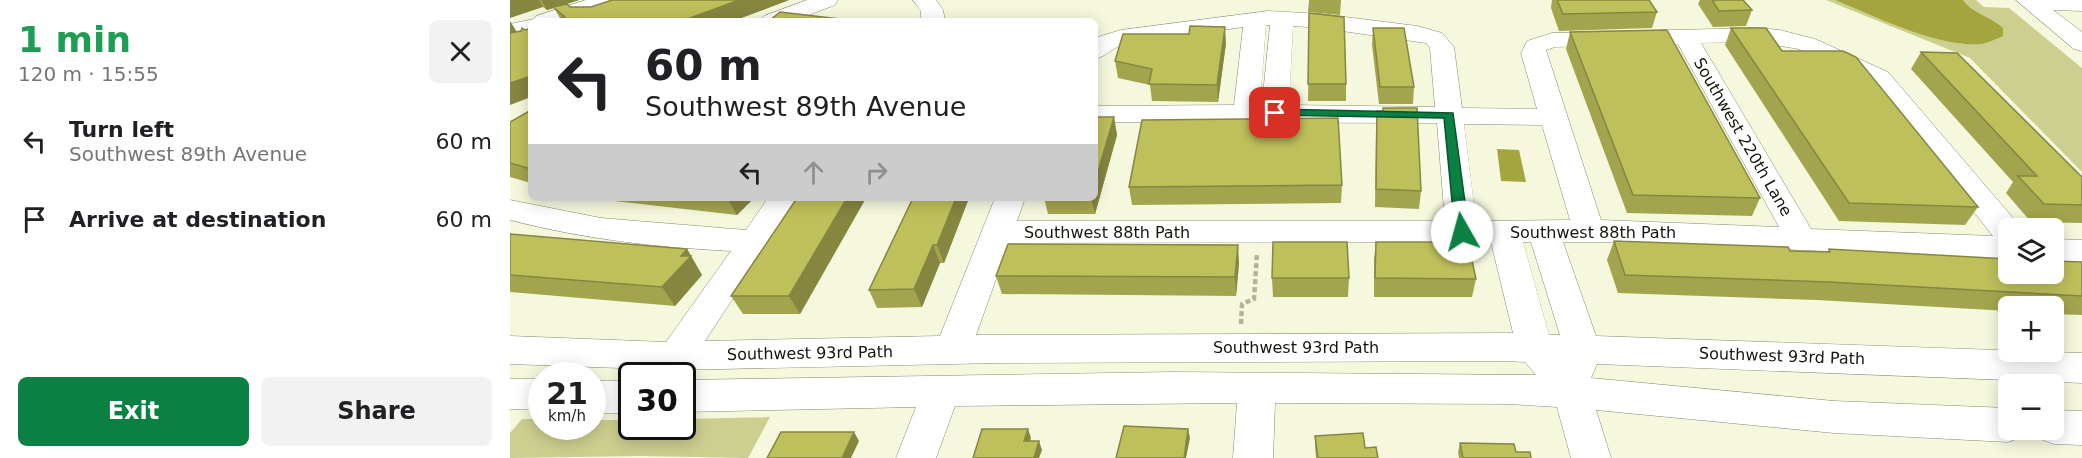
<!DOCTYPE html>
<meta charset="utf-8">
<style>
body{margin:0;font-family:"DejaVu Sans",sans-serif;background:#f2f2f2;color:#202124;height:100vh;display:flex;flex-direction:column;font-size:22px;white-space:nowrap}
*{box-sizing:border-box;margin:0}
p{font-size:20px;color:#757577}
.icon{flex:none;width:33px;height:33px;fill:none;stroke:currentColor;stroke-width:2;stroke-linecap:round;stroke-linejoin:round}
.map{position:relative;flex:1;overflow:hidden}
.sheet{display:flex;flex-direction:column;background:#fff;width:510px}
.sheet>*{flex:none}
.guide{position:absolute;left:18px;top:18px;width:570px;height:183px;border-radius:9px;box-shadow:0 3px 15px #0003;background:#fff;color:#202124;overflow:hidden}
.tools{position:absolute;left:1488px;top:218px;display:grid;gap:12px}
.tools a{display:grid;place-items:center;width:66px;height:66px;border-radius:9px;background:#fff;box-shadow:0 3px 15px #0003;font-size:30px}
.speed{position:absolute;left:18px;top:362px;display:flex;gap:12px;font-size:30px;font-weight:700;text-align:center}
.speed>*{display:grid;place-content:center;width:78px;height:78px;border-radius:50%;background:#fff;box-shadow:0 3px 15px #0003;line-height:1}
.speed small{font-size:15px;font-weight:400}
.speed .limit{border:3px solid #111;border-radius:9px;background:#fff;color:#111}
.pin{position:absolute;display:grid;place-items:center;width:51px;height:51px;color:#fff;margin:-26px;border-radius:12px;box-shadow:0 3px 9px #0006}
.me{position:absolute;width:66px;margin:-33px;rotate:353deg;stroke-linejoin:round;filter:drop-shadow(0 0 4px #0008)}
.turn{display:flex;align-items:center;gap:21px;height:126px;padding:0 18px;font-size:27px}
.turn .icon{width:78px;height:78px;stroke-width:2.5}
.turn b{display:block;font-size:42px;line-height:51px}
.lanes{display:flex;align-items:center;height:57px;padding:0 18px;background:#0003;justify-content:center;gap:30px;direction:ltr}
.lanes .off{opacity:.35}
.round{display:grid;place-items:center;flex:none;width:63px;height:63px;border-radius:9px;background:#f2f2f2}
.head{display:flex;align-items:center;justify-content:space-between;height:102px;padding:0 18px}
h1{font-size:36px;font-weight:600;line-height:45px;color:#1e9e55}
.cta{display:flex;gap:12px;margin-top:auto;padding:12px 18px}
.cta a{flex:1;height:69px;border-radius:9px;background:#0b8043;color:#fff;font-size:24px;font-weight:600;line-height:69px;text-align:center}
.cta a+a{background:#f2f2f2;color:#202124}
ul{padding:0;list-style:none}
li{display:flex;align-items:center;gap:18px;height:78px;padding:0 18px}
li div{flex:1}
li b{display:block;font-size:22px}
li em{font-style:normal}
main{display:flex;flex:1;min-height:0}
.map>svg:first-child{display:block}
</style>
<main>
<section class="sheet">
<div class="head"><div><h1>1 min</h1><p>120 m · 15:55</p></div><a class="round"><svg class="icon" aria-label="close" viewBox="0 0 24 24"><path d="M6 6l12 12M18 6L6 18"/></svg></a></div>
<ul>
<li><svg class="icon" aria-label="left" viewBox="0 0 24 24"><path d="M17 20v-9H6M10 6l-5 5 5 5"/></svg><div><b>Turn left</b><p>Southwest 89th Avenue</p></div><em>60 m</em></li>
<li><svg class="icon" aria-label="arrive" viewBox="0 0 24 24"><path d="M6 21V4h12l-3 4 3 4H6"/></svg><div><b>Arrive at destination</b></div><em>60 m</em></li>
</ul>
<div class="cta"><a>Exit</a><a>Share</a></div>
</section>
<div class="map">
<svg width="1572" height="458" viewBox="0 0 1572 458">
<rect width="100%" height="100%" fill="#f6f8de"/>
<path fill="#cccf8f" d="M 1316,0 L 1325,0 L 1432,40 L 1453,44 L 1492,36 L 1493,28 C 1482,16 1463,14 1453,0 L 1466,0 L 1474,7 L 1499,8 L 1572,68 L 1572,172 L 1460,58 Z
M 260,417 L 238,458 L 131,456 L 0,458 L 0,433 L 12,419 L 31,419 L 32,426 L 82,426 L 83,420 L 121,420 L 122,426 L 172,426 L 173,419 Z"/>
<path fill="#a4a53e" d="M 1325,0 L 1453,0 C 1463,14 1481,16 1493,28 L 1493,36 C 1486,39 1478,43 1471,44 C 1428,48 1365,16 1325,0 Z
M 987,149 L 1009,150 L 1016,182 L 991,181 Z"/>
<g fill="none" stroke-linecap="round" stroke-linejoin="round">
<g stroke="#878871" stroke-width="1">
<path id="minor" d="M 76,0 L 109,0 L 106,5 L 57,21 L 21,21 L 21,33 L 0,39 L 0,24 L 24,19 L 26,16 Z
M 297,0 L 328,0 L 325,5 L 283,21 L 250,21 L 254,16 Z
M 403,0 L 426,0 L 433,10 L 435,21 L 411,21 L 411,11 Z
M 1506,0 L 1572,0 L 1572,11 L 1543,10 L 1572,32 L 1572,51 L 1564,49 Z
M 758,11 L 811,14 L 907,26 L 932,33 L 944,47 L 952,108 L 1027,109 L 1011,53 L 1017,41 L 1042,33 L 1247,28 L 1270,30 L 1305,39 L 1378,72 L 1509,225 L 1511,228 L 1498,228 L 1498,259 L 1106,242 L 1053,242 L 1086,336 L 1572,353 L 1572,383 L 1087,364 L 1081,378 L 1324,401 L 1498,408 L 1498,429 L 1516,429 L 1512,437 L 1498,442 L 1324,433 L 1086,410 L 1101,458 L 1061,458 L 1047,407 L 999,404 L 765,403 L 763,458 L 723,458 L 727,403 L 445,406 L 426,458 L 386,458 L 406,407 L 172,412 L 172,380 L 663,372 L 1026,375 L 1015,362 L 993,361 L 488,363 L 166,370 L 0,364 L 0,336 L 156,342 L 221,251 C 146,247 73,239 0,220 L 0,200 L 91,218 L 236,230 L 258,198 L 289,198 L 195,341 L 430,336 L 485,198 L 515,198 L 507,221 L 935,221 L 927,123 L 585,122 L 585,106 L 724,105 L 733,27 L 615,44 C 603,47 597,56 585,59 L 585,39 L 588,37 L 611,30 ZM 756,25 L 760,25 L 752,105 L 750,105 ZM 783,26 L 811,28 L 916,43 L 920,48 L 925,107 L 779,105 ZM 1247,42 L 1289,49 L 1360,82 L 1483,236 L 1301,229 L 1191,43 ZM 1168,44 L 1269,227 L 1091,220 L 1036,50 L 1045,47 ZM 954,124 L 1032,125 L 1060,220 L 966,221 ZM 949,242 L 981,242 L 1003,333 L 466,335 L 499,243 ZM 1013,242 L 1021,242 L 1050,335 L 1039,335 Z
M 1544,239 L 1572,240 L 1572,262 L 1544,261 Z
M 0,379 L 32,379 L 32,410 L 0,409 Z
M 82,381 L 122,381 L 122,413 L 82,413 Z
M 1544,410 L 1572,411 L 1572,445 L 1544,444 L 1530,439 L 1525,429 L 1544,429 Z"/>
</g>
<path stroke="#b1b29e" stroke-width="4.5" stroke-dasharray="5 3" stroke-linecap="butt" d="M 731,324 L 732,304 L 744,299 L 747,253"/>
<use href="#minor" fill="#fff" fill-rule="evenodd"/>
</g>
<path fill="#a3a54e" d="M 0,0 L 69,0 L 57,4 L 60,7 L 81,7 L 102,0 L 279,0 L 223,21 L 42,21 L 50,18 L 44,8 L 37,10 L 33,7 Z
M 799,0 L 831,0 L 830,15 L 798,12 Z
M 1042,0 L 1139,0 L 1147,12 L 1142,28 L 1049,31 L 1041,8 Z
M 1190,0 L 1233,0 L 1242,10 L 1236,26 L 1203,27 L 1188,4 Z
M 799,13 L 836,84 L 836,101 L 798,101 Z
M 863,28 L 904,87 L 903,104 L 869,104 L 862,45 Z
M 1221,28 L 1272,51 L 1468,207 L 1455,225 L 1329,221 L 1215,45 Z
M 1060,32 L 1250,198 L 1242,216 L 1117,213 L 1056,49 Z
M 716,43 L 708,102 L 642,101 L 640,85 L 608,78 L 605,61 Z
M 1411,52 L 1572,177 L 1572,223 L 1521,222 L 1496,193 L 1503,182 L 1401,69 Z
M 873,108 L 911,191 L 909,209 L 865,207 L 866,129 L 867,111 L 873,111 Z
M 21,110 L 21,183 L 0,177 L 0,122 Z
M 604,117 L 607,135 L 585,214 L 538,214 L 534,198 L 585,198 Z
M 832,185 L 831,203 L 622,205 L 619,187 Z
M 78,198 L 244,198 L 227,215 Z
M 287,198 L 356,198 L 290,314 L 233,314 L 221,296 Z
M 459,198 L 434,263 L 430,263 L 412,307 L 367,308 L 359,290 Z
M 0,234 L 177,249 L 192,275 L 165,306 L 0,292 Z
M 1104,241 L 1317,252 L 1319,249 L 1498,273 L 1572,262 L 1572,315 L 1544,314 L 1544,306 L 1498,306 L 1498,311 L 1307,300 L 1108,293 L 1097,260 Z
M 866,242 L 966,279 L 962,297 L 864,297 L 864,260 Z
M 729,263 L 726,296 L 492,294 L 486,276 Z
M 762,278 L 839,278 L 838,297 L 763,297 Z
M 805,436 L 855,448 L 868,458 L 806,458 L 805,445 Z
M 950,443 L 1006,452 L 1021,458 L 949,458 L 948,452 Z"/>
<path fill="#858640" d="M 0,0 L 29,0 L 33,7 L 0,18 Z
M 31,0 L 69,0 L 37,10 Z
M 229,0 L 279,0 L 223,21 L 172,21 Z
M 0,21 L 7,32 L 0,34 Z
M 715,27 L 716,43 L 708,102 L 707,85 Z
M 21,76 L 21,97 L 0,105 L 0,83 Z
M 604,117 L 607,135 L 585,214 L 581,198 L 585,198 L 585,182 Z
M 217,198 L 244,198 L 227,215 Z
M 337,198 L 356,198 L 290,314 L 279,296 Z
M 446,198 L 459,198 L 434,263 L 427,245 Z
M 423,245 L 430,263 L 412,307 L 404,289 Z
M 728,245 L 729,263 L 726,296 L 725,277 Z
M 177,249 L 192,275 L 165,306 L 152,287 L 171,256 Z
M 518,429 L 521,438 L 517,449 L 514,441 Z
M 678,429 L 680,438 L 676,458 L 674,458 Z
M 344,432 L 349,441 L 341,458 L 332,458 Z
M 529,441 L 532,450 L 529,458 L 524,458 Z"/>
<path fill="#bec05b" stroke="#858640" stroke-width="1.5" d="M 102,0 L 229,0 L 172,21 L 42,21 L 55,17 L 43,7 L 57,4 L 60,7 L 81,7 Z
M 1047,0 L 1139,0 L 1147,12 L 1053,14 Z
M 1202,0 L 1233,0 L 1242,10 L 1209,11 Z
M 270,12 L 347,21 L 259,21 Z
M 799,13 L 834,17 L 836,84 L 798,84 Z
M 680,26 L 715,27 L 707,85 L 639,84 L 642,69 L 605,61 L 613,34 L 679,34 Z
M 12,28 L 15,30 L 21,28 L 21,76 L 0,83 L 0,33 L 11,31 Z
M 863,28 L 894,28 L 904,87 L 870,87 Z
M 1221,28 L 1256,28 L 1272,51 L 1333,51 L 1346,57 L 1468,207 L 1339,203 Z
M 1157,30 L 1250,198 L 1123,195 L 1060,32 Z
M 1411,52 L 1447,53 L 1572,177 L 1572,205 L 1534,204 L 1508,176 L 1527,176 Z
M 873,108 L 907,108 L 911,191 L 866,189 L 867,111 L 873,111 Z
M 21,110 L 21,169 L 0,163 L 0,122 Z
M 585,117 L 604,117 L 585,182 Z
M 828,118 L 832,185 L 619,187 L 632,120 Z
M 287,198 L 337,198 L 279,296 L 221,296 Z
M 403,198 L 446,198 L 427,245 L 423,245 L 404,289 L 359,290 Z
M 0,234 L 177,249 L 171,256 L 181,256 L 152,287 L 0,275 Z
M 1104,241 L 1278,247 L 1280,251 L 1320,252 L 1319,249 L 1498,259 L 1498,273 L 1544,273 L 1544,261 L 1572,262 L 1572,296 L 1318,282 L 1115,275 Z
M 763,242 L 837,242 L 839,278 L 762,278 Z
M 866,242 L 958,242 L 966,279 L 865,278 Z
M 498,244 L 728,245 L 725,277 L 486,276 Z
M 614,426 L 678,429 L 674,458 L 606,458 Z
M 472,429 L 518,429 L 514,441 L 529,441 L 524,458 L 463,458 Z
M 271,432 L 344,432 L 332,458 L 257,458 Z
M 853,433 L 855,448 L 866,447 L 868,458 L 808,458 L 805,436 Z
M 950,443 L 1004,444 L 1006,452 L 1020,452 L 1021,458 L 953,458 Z"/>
<path fill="#0b8043" stroke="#07532c" stroke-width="1.5" d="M 765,109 L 943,113 L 959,232 L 957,236 L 952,237 L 945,232 L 934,118 L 761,115 L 761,110 Z"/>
<g text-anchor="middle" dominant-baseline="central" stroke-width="4.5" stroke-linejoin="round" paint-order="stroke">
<g font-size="16" fill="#16160d" stroke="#fff">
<text transform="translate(1233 137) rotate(60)">Southwest 220th Lane</text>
<text x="597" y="232">Southwest 88th Path</text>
<text x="1083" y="232">Southwest 88th Path</text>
<text x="786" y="347">Southwest 93rd Path</text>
<text transform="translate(300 353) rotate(-1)">Southwest 93rd Path</text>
<text transform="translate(1272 356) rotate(2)">Southwest 93rd Path</text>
</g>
</g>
</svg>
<div class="tools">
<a><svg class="icon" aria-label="layers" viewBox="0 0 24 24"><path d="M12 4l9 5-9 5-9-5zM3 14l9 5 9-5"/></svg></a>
<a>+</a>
<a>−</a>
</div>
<div class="speed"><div>21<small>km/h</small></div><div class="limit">30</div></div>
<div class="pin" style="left:765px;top:113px;background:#d93025"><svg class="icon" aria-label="arrive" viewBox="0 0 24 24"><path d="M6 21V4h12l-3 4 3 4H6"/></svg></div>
<svg class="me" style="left:952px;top:232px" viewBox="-20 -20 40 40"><circle r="19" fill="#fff"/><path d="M0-13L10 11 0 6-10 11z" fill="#0b8043"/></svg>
<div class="guide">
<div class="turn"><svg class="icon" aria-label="left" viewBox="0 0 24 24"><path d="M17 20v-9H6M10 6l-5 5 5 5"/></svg><div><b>60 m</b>Southwest 89th Avenue</div></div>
<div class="lanes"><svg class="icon" aria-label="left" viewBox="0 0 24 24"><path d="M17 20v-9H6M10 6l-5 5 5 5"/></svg><svg class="icon off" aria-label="ahead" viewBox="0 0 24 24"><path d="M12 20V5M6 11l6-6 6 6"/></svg><svg class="icon off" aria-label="right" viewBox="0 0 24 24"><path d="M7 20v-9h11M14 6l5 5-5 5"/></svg></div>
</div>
</div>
</main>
